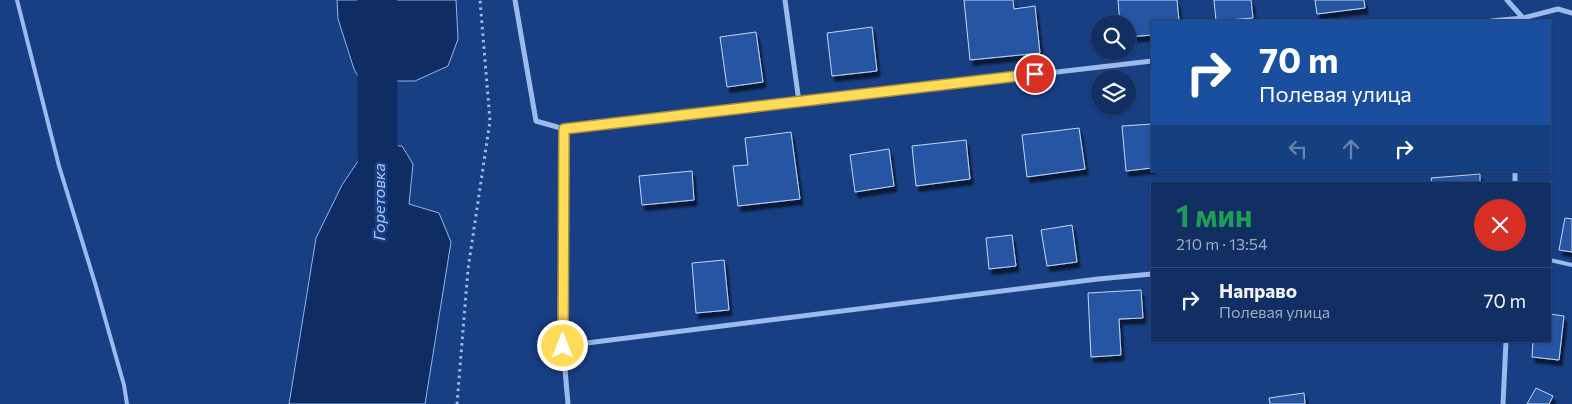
<!DOCTYPE html>
<html lang="ru">
<meta charset="utf-8">
<style>
body{margin:0;font-family:Commissioner,sans-serif;background:#1f3b6c;color:#f1f3f6;height:100vh;display:flex;flex-direction:column;font-size:19px;white-space:nowrap}
*{box-sizing:border-box;margin:0}
p{font-size:16px;color:#9ca9be}
.icon{flex:none;width:28px;height:28px;fill:none;stroke:currentColor;stroke-width:2;stroke-linecap:round;stroke-linejoin:round}
.map{position:relative;flex:1;overflow:hidden}
.panel{position:absolute;left:1151px;top:182px;width:400px;height:160px;display:flex;flex-direction:column;background:#122f63;border-radius:0px;box-shadow:0 1px 4px #0004,0 0 0 1px #314a78}
.panel>*{flex:none}
.top-card{position:absolute;left:1151px;top:20px;width:400px;height:152px;border-radius:0px;box-shadow:0 1px 4px #0004,0 0 0 1px #314a78;background:#1a4fa0;color:#fff;overflow:hidden}
.tools{position:absolute;left:1091px;top:15px;display:grid;gap:10px}
.tools a{display:grid;place-items:center;width:45px;height:45px;border-radius:50%;background:#122f63;box-shadow:0 1px 4px #0004,0 0 0 1px #314a78;font-size:25px}
.pin{position:absolute;display:grid;place-items:center;width:42px;height:42px;color:#fff;margin:-21px;border:2px solid #fff;border-radius:50%;box-shadow:0 1px 5px #0007}
.me{position:absolute;width:55px;margin:-28px;rotate:0deg;stroke-linejoin:round;filter:drop-shadow(0 0 4px #0008)}
.turn{display:flex;align-items:center;gap:18px;height:105px;padding:0 25px;font-size:22px}
.turn .icon{width:65px;height:65px;stroke-width:2.5}
.turn b{display:block;font-size:35px;line-height:42px}
.lanes{display:flex;align-items:center;height:48px;padding:0 25px;background:#0003;justify-content:center;gap:25px;direction:ltr}
.lanes .off{opacity:.35}
.round{display:grid;place-items:center;flex:none;width:52px;height:52px;border-radius:26px;background:#1f3b6c}
.summary{display:flex;align-items:center;justify-content:space-between;height:85px;padding:0 25px}
h1{font-size:30px;font-weight:700;line-height:38px;color:#1e9e55}
ul{padding:0;list-style:none}
li{display:flex;align-items:center;gap:15px;height:65px;padding:0 25px;border-top:1px solid #314a78}
li div{flex:1}
li b{display:block;font-size:19px}
li em{font-style:normal}
.map>svg:first-child{display:block}
</style>
<div class="map">
<svg width="1572" height="404" viewBox="0 0 1572 404">
<defs>
<filter id="shadow"><feDropShadow dx="3" dy="5.5" stdDeviation="1" flood-color="#0009"/></filter>
</defs>
<rect width="100%" height="100%" fill="#183f84"/>
<path fill="#0f2d62" stroke="#8fb5ef" d="M 337,0 L 456,0 L 458,39 L 448,66 L 415,81 L 392,81 C 385,102 396,104 392,125 L 377,128 L 366,125 L 368,95 L 354,69 L 338,19 Z
M 377,145 L 402,146 L 413,164 L 409,204 L 439,213 L 451,242 L 425,404 L 289,404 L 316,238 L 342,185 L 367,148 Z"/>
<g fill="none" stroke-linecap="round" stroke-linejoin="round">
<path stroke="#0f2d62" stroke-width="40" d="M 377,0 L 378,200"/>
</g>
<path fill="#2655a3" stroke="#c2d7f9" filter="url(#shadow)" d="M 964,0 L 1013,0 L 1014,9 L 1035,6 L 1040,53 L 970,60 Z
M 1118,0 L 1177,0 L 1179,21 L 1152,21 L 1152,35 L 1128,37 L 1128,24 L 1120,24 Z
M 1214,0 L 1251,0 L 1253,18 L 1216,21 Z
M 1315,0 L 1364,0 L 1365,8 L 1317,14 Z
M 872,27 L 877,71 L 832,76 L 827,33 Z
M 756,32 L 763,82 L 727,87 L 720,37 Z
M 1152,124 L 1152,168 L 1126,171 L 1122,126 Z
M 1079,128 L 1085,169 L 1027,177 L 1022,135 Z
M 791,132 L 800,199 L 738,206 L 733,166 L 748,165 L 745,138 Z
M 966,140 L 970,179 L 916,186 L 912,146 Z
M 889,149 L 894,186 L 855,192 L 850,155 Z
M 692,171 L 694,200 L 642,205 L 639,176 Z
M 1480,174 L 1480,184 L 1432,184 L 1431,178 Z
M 1565,218 L 1572,219 L 1572,252 L 1559,250 Z
M 1072,225 L 1077,262 L 1047,266 L 1041,230 Z
M 1012,235 L 1016,266 L 989,269 L 986,238 Z
M 724,260 L 729,310 L 696,313 L 692,263 Z
M 1141,290 L 1143,318 L 1119,319 L 1121,355 L 1091,357 L 1088,293 Z
M 1550,314 L 1564,316 L 1559,360 L 1532,357 L 1533,341 L 1550,341 Z
M 1536,388 L 1553,396 L 1549,404 L 1527,404 Z
M 1304,393 L 1305,404 L 1270,404 L 1269,398 Z"/>
<g fill="none" stroke-linecap="round" stroke-linejoin="round">
<path stroke="#9cbbed" stroke-width="3" stroke-dasharray="2.5 4" stroke-linecap="butt" d="M 457,404 L 468,269 L 490,121 L 480,0"/>
<path stroke="#9cbbed" stroke-width="4" d="M 17,0 L 59,166 L 95,283 L 124,385 L 127,404
M 1550,260 L 1572,265"/>
<path stroke="#9cbbed" stroke-width="5" d="M 515,0 L 536,121 L 564,129 L 563,346 L 568,404
M 785,0 L 799,102
M 1507,0 L 1523,18 L 1522,21
M 1491,21 L 1523,18 L 1558,9 L 1572,13
M 564,129 L 1152,61
M 1515,184 L 1515,171
M 563,346 L 1098,279 L 1152,274
M 1503,404 L 1506,341"/>
</g>
<g fill="none" stroke-linecap="round" stroke-linejoin="round">
<g stroke="#a68e39" stroke-width="12">
<path id="route" d="M 563,346 L 564,129 L 1035,74"/>
</g>
<use href="#route" stroke="#ffdb58" stroke-width="9"/>
</g>
<g text-anchor="middle" dominant-baseline="central" stroke-width="5" stroke-linejoin="round" paint-order="stroke">
<g font-size="16" font-style="italic" fill="#a8c5f4" stroke="#183f84">
<text transform="translate(378 202) rotate(-90)">Горетовка</text>
</g>
</g>
</svg>
<div class="tools">
<a><svg class="icon" aria-label="search" viewBox="0 0 24 24"><circle cx="10" cy="10" r="6"/><path d="M15 15l6 6"/></svg></a>
<a><svg class="icon" aria-label="layers" viewBox="0 0 24 24"><path d="M12 4l9 5-9 5-9-5zM3 14l9 5 9-5"/></svg></a>
</div>
<div class="pin" style="left:1035px;top:74px;background:#d93025"><svg class="icon" aria-label="arrive" viewBox="0 0 24 24"><path d="M6 21V4h12l-3 4 3 4H6"/></svg></div>
<svg class="me" style="left:563px;top:346px" viewBox="-20 -20 40 40"><circle r="17" fill="#ffdb58" stroke="#fff" stroke-width="3"/><path d="M0-11L8 9 0 5-8 9z" fill="#fff"/></svg>
<div class="top-card">
<div class="turn"><svg class="icon" aria-label="right" viewBox="0 0 24 24"><path d="M7 20v-9h11M14 6l5 5-5 5"/></svg><div><b>70 m</b>Полевая улица</div></div>
<div class="lanes"><svg class="icon off" aria-label="left" viewBox="0 0 24 24"><path d="M17 20v-9H6M10 6l-5 5 5 5"/></svg><svg class="icon off" aria-label="ahead" viewBox="0 0 24 24"><path d="M12 20V5M6 11l6-6 6 6"/></svg><svg class="icon" aria-label="right" viewBox="0 0 24 24"><path d="M7 20v-9h11M14 6l5 5-5 5"/></svg></div>
</div>
<section class="panel">
<div class="summary"><div><h1>1 мин</h1><p>210 m · 13:54</p></div><a class="round" style="background:#d93025;color:#fff"><svg class="icon" aria-label="close" viewBox="0 0 24 24"><path d="M6 6l12 12M18 6L6 18"/></svg></a></div>
<ul>
<li><svg class="icon" aria-label="right" viewBox="0 0 24 24"><path d="M7 20v-9h11M14 6l5 5-5 5"/></svg><div><b>Направо</b><p>Полевая улица</p></div><em>70 m</em></li>
</ul>
</section>
</div>
